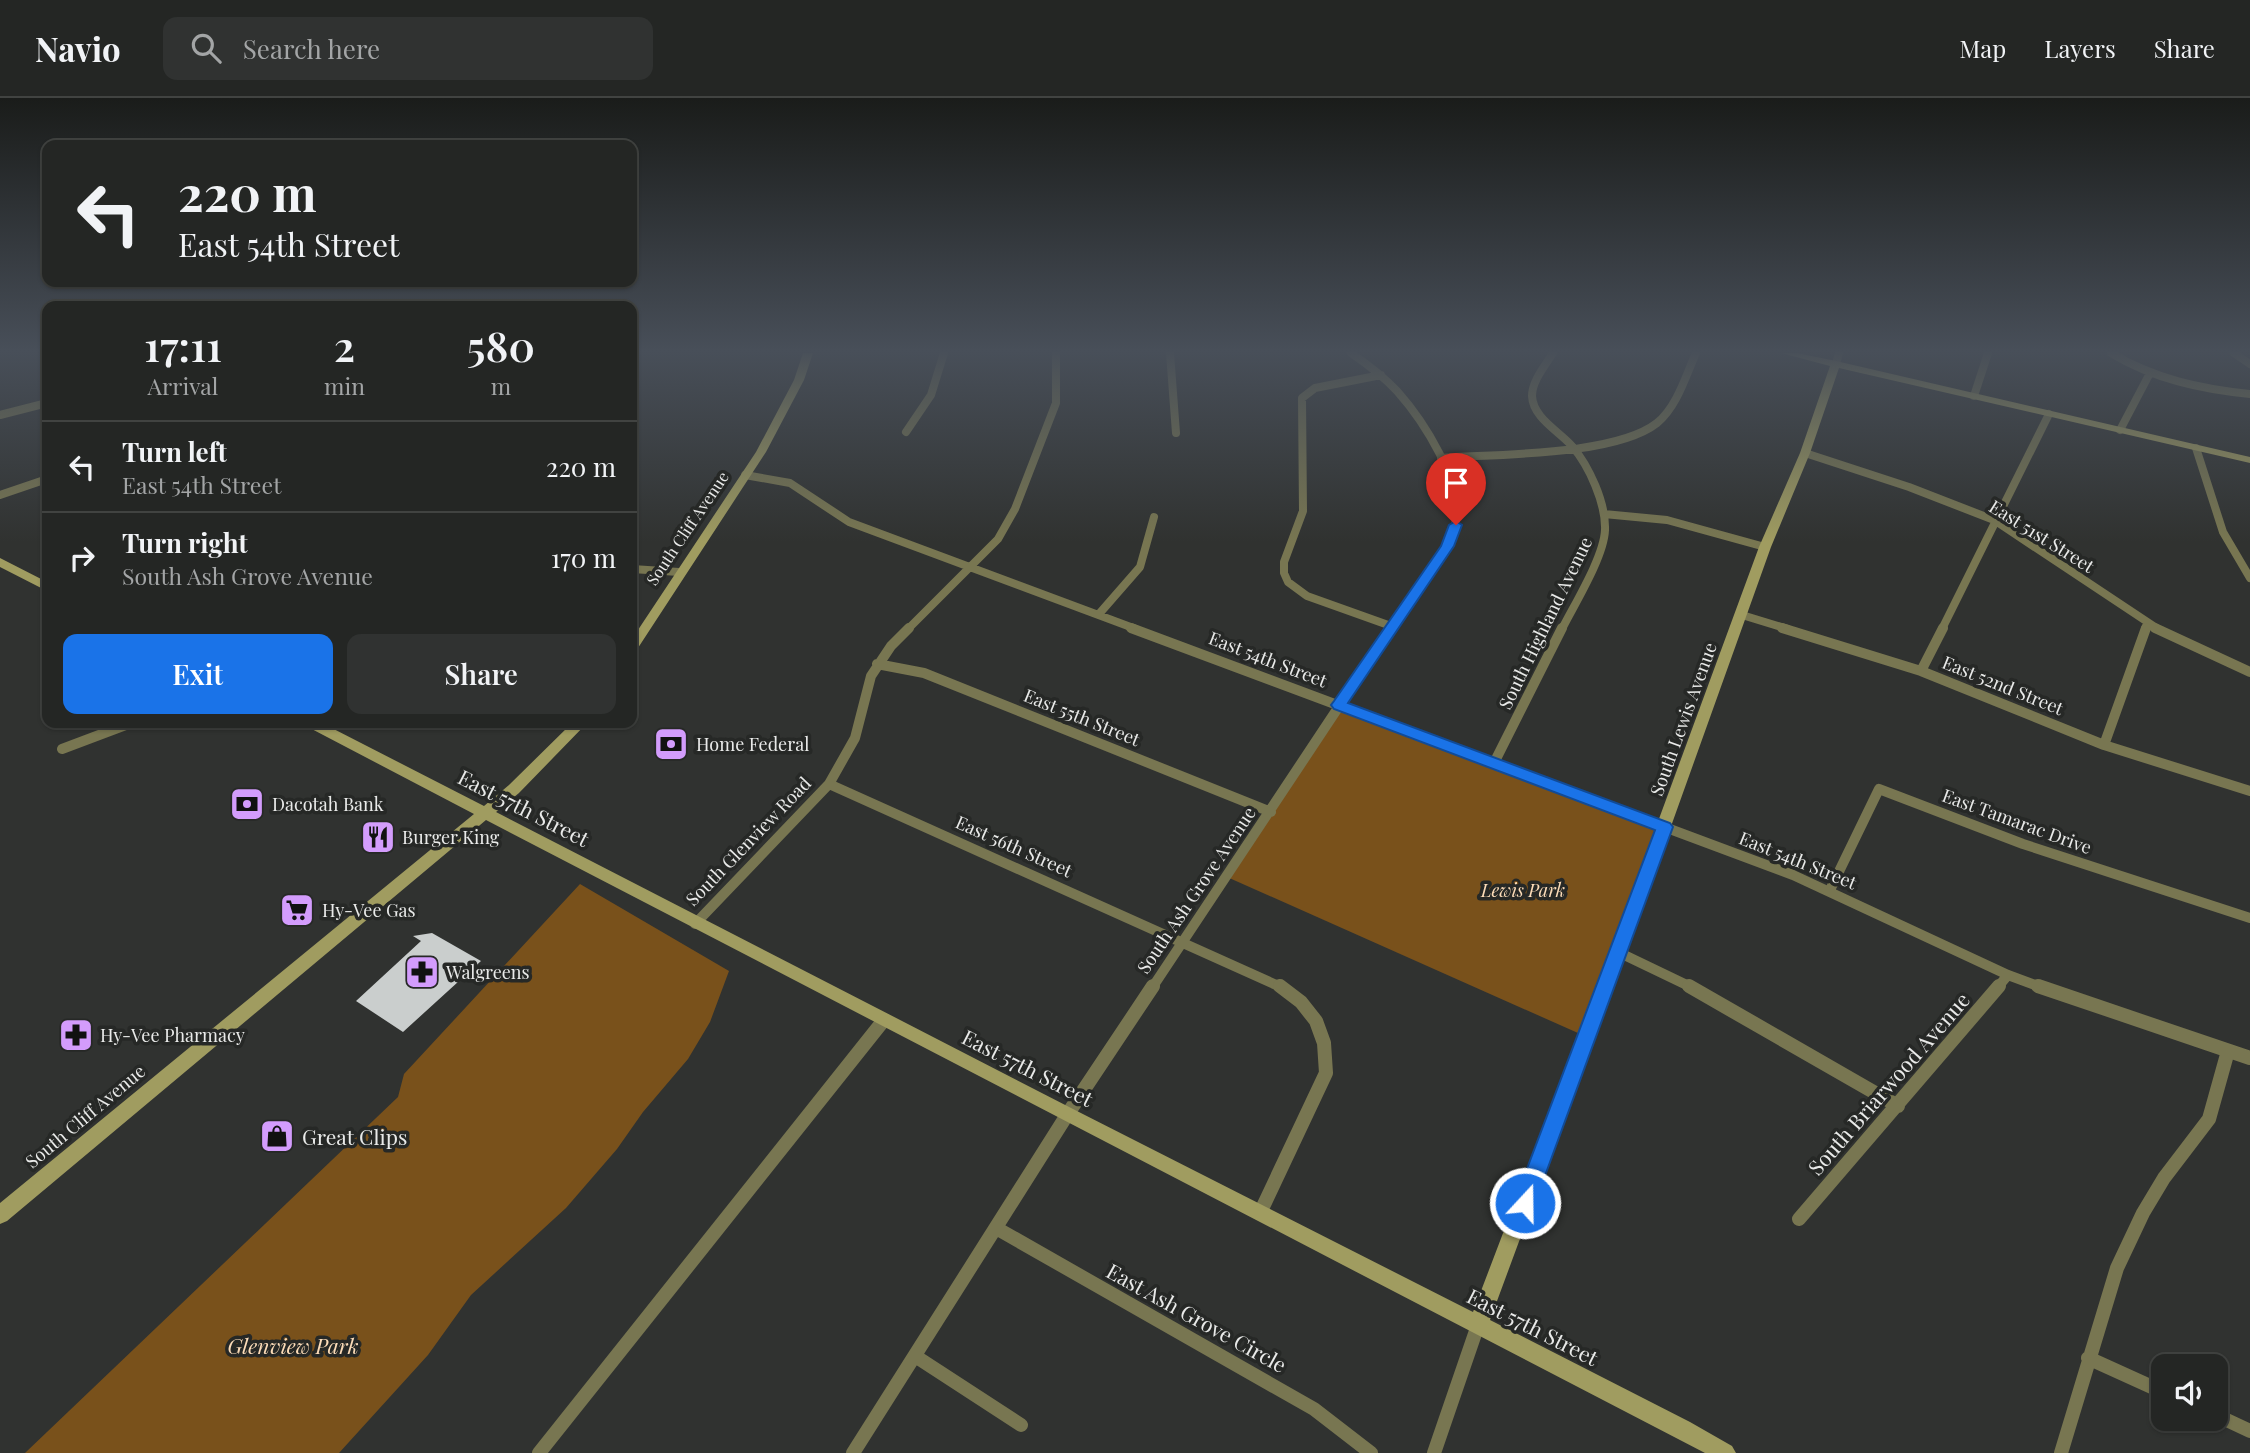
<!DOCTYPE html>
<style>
body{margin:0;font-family:"Playfair Display",serif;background:#303231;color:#f1f3f6;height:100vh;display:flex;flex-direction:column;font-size:26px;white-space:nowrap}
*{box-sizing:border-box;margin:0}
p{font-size:23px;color:#a3a5a6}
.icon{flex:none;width:38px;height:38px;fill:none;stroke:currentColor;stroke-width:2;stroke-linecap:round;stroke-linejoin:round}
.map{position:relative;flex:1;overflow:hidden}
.sheet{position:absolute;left:42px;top:203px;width:595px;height:427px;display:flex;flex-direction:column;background:#242624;border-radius:14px;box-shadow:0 2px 5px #0004,0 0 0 2px #414341}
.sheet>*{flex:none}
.guide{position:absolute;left:42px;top:42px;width:595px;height:147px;border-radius:14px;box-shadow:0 2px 5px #0004,0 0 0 2px #414341;background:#242624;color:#f1f3f6;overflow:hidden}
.tools{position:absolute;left:2151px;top:1256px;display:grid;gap:14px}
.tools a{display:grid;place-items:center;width:77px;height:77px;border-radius:14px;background:#242624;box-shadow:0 2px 5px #0004,0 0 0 2px #414341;font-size:35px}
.pin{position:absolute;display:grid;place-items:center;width:60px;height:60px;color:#fff;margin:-72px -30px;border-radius:50% 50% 50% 0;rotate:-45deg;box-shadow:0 0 7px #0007}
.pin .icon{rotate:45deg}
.me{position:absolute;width:77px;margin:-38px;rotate:21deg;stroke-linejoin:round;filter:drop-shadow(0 0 5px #0008)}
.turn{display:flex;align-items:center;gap:24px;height:147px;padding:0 21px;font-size:32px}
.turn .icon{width:91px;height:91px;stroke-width:2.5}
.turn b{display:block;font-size:49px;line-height:60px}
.eta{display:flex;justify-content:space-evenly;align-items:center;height:119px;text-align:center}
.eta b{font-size:42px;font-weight:600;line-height:49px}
.button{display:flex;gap:14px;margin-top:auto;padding:14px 21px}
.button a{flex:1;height:80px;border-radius:14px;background:#1a73e8;color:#fff;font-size:28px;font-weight:600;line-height:80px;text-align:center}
.button a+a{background:#303231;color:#f1f3f6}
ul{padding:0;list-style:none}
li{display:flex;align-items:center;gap:21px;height:91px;padding:0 21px;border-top:2px solid #414341}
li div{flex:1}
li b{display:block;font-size:26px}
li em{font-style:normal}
header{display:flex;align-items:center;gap:42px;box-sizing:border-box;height:98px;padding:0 35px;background:#242624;border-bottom:2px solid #414341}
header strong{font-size:33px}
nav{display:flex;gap:38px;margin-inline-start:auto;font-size:24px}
.search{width:490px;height:63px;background:#303231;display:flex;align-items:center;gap:18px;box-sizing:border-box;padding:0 24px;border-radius:14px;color:#a3a5a6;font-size:26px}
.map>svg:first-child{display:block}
</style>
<header>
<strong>Navio</strong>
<div class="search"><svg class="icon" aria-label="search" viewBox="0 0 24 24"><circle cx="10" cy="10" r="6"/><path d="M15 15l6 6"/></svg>Search here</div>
<nav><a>Map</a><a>Layers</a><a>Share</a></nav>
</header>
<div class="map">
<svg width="2250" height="1355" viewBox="0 0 2250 1355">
<rect width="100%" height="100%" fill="#303230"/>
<path fill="#79511b" d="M 1339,607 L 1664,729 L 1587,939 L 1227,779 Z
M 580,786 L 729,873 L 710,924 L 688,961 L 643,1014 L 617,1051 L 566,1110 L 471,1197 L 428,1257 L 339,1355 L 25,1355 L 398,999 L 404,976 Z"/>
<path fill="#cacecd" d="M 432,835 L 481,863 L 403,934 L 356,903 L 421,843 L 413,838 Z"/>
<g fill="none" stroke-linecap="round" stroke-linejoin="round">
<path stroke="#787651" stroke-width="8" d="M 1170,255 L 1176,335
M 1351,255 C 1367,266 1383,278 1397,293 C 1422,321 1466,387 1455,427 C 1448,457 1409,504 1390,531
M 1553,255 C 1545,268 1532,283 1532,298 C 1533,320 1559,333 1572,348 C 1589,368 1606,405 1605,432 C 1604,459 1574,507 1562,531
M 2111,255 C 2154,281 2201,291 2250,296
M 2234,255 L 2250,266
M 1836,266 L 1839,255
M 47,268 L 47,278
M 1381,277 L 1315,290 L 1302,300 L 1303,413 L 1284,464 L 1284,475 L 1288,484 L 1307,498 L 1391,528
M 1974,298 L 1988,255
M 0,317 L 47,305
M 2120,332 L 2150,275
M 906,334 L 931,297 L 944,255
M 2196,350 L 2223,434 L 2250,480
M 1805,355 L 1909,389 L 1994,422 L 2158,531
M 1441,360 C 1495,356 1615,358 1657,325 C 1677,309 1686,277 1696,255
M 745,377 L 790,385 L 849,424 L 1136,531
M 0,397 L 47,381
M 1604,416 L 1667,422 L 1765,449
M 632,471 L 679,474
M 1099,516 L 1140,469 L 1154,419
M 1742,517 L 1788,531
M 908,531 L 998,441 L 1015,411 L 1056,305 L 1056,255
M 1942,531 L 2049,316
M 2145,531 L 2147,526"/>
<path stroke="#787651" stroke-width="10" d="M 1131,530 L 1793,777 L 2008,877 L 2043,890
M 1782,530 L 1921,573 L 2104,647 L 2250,693
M 2155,530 L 2250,574
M 877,566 L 924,575 L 1271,714
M 1921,573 L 1943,530
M 2104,647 L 2146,530
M 62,651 L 131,625
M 1494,665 L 1562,530
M 829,686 L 1283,890
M 1830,792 L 1879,691 L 2023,746 L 2250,820
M 695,826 L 829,686 L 855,640 L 871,578 L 891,548 L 909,530
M 1618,854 L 1693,890
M 1152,890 L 1391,530
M 1997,890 L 2008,877"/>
<path stroke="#787651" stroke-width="14" d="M 1689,888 L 1898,1008
M 2038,888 L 2250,960
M 1260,1115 L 1326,975 L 1324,945 L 1316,923 L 1301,904 L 1280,888
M 1799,1121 L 1999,888
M 996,1130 L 1314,1311 L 1371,1355
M 915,1258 L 1021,1327
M 2088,1260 L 2163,1294
M 2216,1317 L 2250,1333
M 539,1355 L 884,922
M 853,1355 L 1067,1017 L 1153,888
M 1434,1355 L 1478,1227
M 2061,1355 L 2117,1170 L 2143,1115 L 2164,1080 L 2209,1021 L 2228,953"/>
<path fill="#a09c60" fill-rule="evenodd" d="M 803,255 L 813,255 L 804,282 L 766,354 L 636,553 L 632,554 L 632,541 L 756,354 L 794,282 Z
M 1781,255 L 1797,255 L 1836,263 L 2250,359 L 2250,365 L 1839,270 L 1810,355 L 1771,449 L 1626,854 L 1490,1222 L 1690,1324 L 1732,1348 L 1736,1355 L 1705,1355 L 486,722 L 7,1123 L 0,1126 L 0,1105 L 474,716 L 306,628 L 304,625 L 322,625 L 484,708 L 509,687 L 572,625 L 587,625 L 519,695 L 496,714 L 1073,1011 L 1473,1214 L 1610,854 L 1759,449 L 1800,355 L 1830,268 Z
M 0,460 L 47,484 L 47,493 L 0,469 Z"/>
</g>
<linearGradient id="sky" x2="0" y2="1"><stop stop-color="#1a1c1a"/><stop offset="0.57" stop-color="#484f59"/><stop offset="1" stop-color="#484f59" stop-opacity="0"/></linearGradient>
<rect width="2250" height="444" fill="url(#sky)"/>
<path fill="#1a73e8" stroke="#114b97" stroke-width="2" d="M 1456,423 L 1462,427 L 1454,448 L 1348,605 L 1670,725 L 1673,729 L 1535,1105 L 1532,1112 L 1525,1115 L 1517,1112 L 1514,1105 L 1655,732 L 1334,611 L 1331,607 L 1334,603 L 1441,448 L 1449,427 Z"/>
<defs>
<g id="bank-square" transform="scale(1.75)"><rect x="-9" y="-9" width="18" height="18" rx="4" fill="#d39cfc" stroke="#262826"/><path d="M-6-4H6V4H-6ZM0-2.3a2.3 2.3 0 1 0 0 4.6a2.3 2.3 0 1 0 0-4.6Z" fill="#111"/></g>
<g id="restaurant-square" transform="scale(1.75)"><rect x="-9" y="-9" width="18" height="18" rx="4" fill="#d39cfc" stroke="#262826"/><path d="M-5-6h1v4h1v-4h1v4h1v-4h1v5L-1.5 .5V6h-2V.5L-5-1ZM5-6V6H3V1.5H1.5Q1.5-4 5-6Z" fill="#111"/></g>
<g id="supermarket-square" transform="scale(1.75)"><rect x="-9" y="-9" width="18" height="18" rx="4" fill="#d39cfc" stroke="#262826"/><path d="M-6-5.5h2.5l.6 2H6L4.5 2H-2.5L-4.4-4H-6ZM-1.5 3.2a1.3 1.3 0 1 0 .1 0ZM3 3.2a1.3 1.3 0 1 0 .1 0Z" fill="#111"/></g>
<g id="pharmacy-square" transform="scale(1.75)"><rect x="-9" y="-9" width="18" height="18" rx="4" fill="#d39cfc" stroke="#262826"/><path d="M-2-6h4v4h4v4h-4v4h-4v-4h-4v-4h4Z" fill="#111"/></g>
<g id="shop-square" transform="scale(1.75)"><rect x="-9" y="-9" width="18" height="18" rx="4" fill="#d39cfc" stroke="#262826"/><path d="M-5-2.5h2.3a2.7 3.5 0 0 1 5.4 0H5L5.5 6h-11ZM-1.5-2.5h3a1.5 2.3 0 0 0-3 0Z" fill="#111"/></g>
</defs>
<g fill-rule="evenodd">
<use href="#bank-square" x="671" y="646"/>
<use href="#bank-square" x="247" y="706"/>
<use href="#restaurant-square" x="378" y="739"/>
<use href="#supermarket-square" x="297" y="812"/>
<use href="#pharmacy-square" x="422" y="874"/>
<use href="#pharmacy-square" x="76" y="937"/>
<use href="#shop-square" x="277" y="1038"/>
</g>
<g text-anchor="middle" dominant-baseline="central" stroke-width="7" stroke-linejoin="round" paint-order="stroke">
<g font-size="16" fill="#e9eae9" stroke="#262826">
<text transform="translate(687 430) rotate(-56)">South Cliff Avenue</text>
</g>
<g font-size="18" fill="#e9eae9" stroke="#262826">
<text transform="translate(2042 438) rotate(32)">East 51st Street</text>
<text transform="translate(1545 525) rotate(-64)">South Highland Avenue</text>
<text transform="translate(1268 561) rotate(21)">East 54th Street</text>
<text transform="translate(2003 587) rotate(22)">East 52nd Street</text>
<text transform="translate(1082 619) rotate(22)">East 55th Street</text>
<text transform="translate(1683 621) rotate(-70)">South Lewis Avenue</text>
<text transform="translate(2017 723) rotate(20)">East Tamarac Drive</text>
<text transform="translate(748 743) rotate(-46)">South Glenview Road</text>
<text transform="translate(1014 748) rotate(24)">East 56th Street</text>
<text transform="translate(1798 762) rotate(22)">East 54th Street</text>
<text transform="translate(1196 792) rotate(-56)">South Ash Grove Avenue</text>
<text transform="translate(85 1018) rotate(-40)">South Cliff Avenue</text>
</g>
<g font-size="18" fill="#e9eae9" stroke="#262826" text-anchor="start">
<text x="696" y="646">Home Federal</text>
<text x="272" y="706">Dacotah Bank</text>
<text x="402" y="739">Burger King</text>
<text x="322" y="812">Hy-Vee Gas</text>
<text x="446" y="874">Walgreens</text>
<text x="100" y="937">Hy-Vee Pharmacy</text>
</g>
<g font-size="18" font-style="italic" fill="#fcdcb8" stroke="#262826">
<text x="1523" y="792">Lewis Park</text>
</g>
<g font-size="21" fill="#e9eae9" stroke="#262826">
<text transform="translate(524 709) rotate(27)">East 57th Street</text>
<text transform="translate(1028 969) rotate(27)">East 57th Street</text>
<text transform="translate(1888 985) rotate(-49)">South Briarwood Avenue</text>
<text transform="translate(1197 1219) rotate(29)">East Ash Grove Circle</text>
<text transform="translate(1533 1228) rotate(27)">East 57th Street</text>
</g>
<g font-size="21" fill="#e9eae9" stroke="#262826" text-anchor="start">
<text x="302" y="1038">Great Clips</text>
</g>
<g font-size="21" font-style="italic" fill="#fcdcb8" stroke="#262826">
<text x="293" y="1247">Glenview Park</text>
</g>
</g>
</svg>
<div class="tools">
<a><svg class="icon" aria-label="sound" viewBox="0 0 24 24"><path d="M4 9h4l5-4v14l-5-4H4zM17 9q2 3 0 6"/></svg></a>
</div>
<div class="pin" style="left:1456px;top:427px;background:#d93025"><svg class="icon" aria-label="arrive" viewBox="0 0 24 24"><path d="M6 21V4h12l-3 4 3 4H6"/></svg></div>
<svg class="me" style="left:1525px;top:1105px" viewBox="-20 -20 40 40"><circle r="17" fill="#1a73e8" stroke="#fff" stroke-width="3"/><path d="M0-11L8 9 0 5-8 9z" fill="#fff"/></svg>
<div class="guide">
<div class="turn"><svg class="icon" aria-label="left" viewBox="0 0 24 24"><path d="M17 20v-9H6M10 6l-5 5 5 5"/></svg><div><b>220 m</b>East 54th Street</div></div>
</div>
<section class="sheet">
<div class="eta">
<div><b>17:11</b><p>Arrival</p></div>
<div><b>2</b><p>min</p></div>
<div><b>580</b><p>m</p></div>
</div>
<ul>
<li><svg class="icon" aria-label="left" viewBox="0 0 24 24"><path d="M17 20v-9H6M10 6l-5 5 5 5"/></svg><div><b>Turn left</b><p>East 54th Street</p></div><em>220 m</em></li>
<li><svg class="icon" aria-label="right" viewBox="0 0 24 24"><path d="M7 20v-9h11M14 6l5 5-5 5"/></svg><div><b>Turn right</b><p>South Ash Grove Avenue</p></div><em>170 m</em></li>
</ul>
<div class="button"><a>Exit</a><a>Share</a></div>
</section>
</div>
